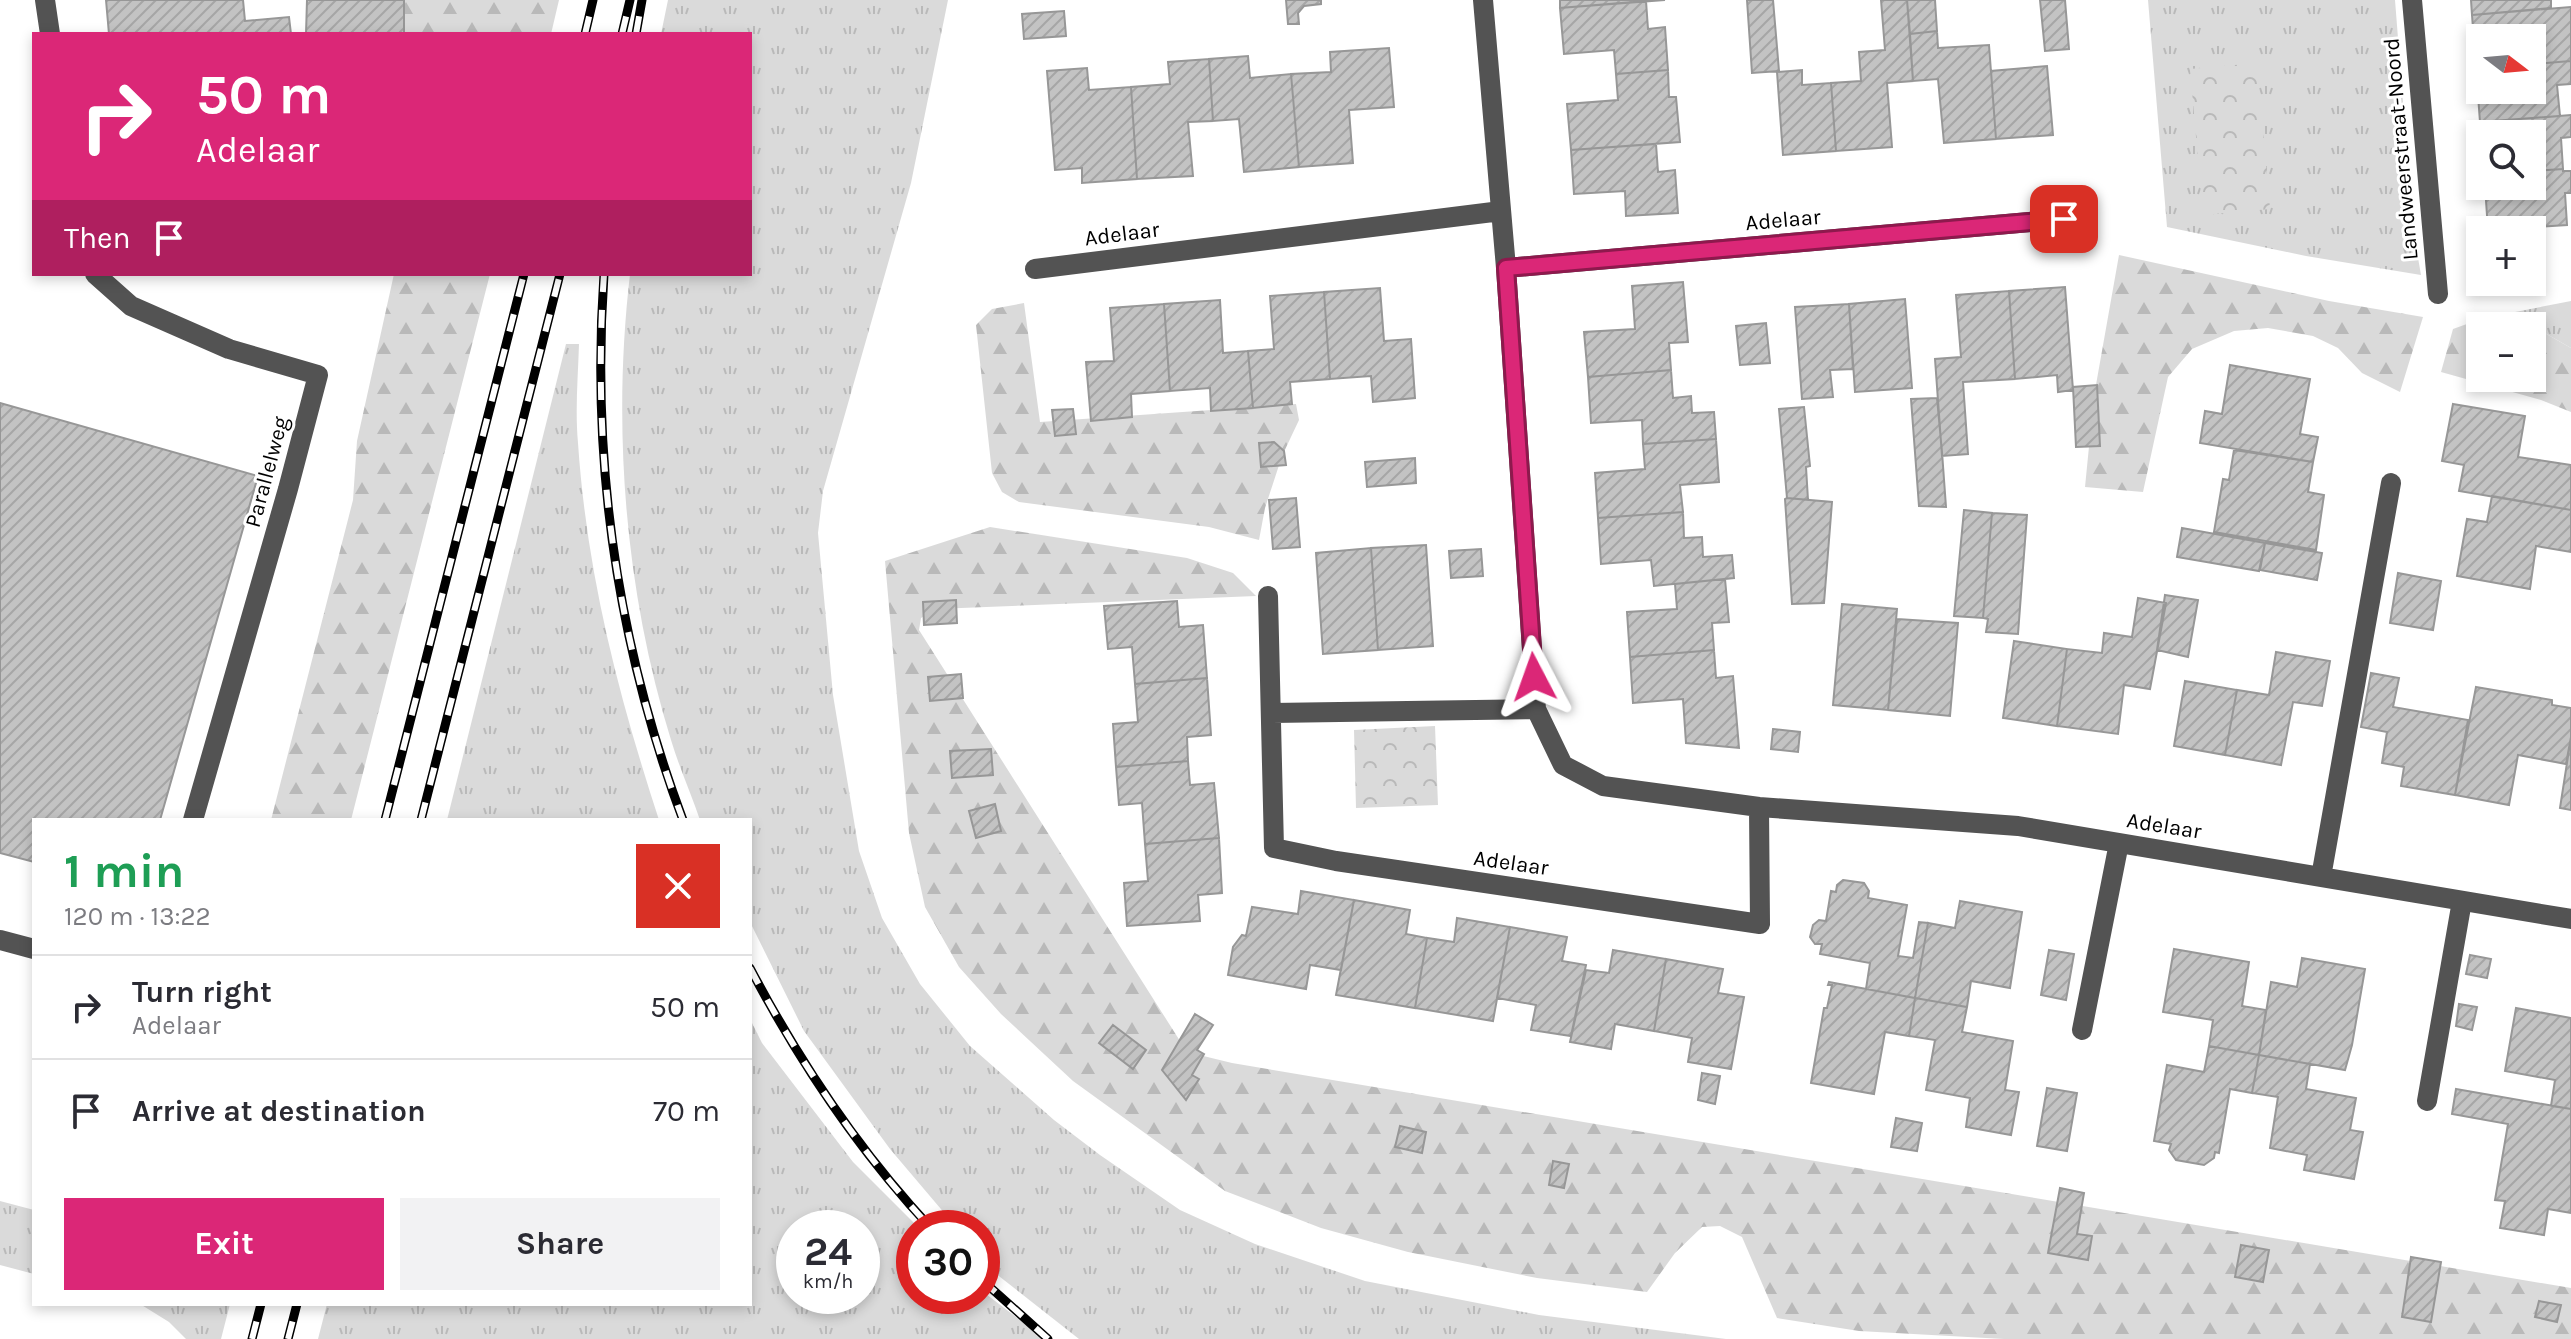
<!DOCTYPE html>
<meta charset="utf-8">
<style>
body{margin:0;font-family:Karla,sans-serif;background:#f2f2f3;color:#2b2b33;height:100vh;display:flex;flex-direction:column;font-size:30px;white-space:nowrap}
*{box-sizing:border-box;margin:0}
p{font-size:26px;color:#7c7c81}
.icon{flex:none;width:44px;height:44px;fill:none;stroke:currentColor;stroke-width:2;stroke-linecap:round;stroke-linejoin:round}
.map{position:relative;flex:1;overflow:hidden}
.sheet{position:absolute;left:32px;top:818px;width:720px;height:488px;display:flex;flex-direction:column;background:#fff;border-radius:0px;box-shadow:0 4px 12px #0003}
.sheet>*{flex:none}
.banner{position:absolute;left:32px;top:32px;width:720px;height:244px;border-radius:0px;box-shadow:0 4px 12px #0003;background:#db2777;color:#fff;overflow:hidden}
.needle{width:52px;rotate:106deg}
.controls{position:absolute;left:2466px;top:24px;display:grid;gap:16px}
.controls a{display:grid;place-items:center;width:80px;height:80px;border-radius:0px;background:#fff;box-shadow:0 4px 12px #0003;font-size:40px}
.speed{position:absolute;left:776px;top:1210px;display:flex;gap:16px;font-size:40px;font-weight:700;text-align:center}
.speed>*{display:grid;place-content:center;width:104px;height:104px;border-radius:50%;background:#fff;box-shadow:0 4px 12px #0003;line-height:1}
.speed small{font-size:20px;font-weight:400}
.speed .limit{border:12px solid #d22;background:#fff;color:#111}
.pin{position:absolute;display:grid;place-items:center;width:68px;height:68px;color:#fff;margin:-34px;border-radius:16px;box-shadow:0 4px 12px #0006}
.me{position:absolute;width:88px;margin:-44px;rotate:356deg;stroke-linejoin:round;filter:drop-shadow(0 0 6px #0008)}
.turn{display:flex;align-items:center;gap:28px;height:168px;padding:0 32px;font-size:36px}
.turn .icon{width:104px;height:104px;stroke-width:2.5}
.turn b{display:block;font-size:56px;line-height:68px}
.then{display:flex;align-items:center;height:76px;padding:0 32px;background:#0003;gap:16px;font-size:30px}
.round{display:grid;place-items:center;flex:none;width:84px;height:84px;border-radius:0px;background:#f2f2f3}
.overview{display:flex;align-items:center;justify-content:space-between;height:136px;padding:0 32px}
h1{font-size:48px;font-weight:700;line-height:60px;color:#1e9e55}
.button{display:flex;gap:16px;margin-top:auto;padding:16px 32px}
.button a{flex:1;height:92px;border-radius:0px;background:#db2777;color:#fff;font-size:32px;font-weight:700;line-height:92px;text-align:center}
.button a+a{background:#f2f2f3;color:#2b2b33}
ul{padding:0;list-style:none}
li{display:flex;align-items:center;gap:24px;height:104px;padding:0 32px;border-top:2px solid #e1e1e2}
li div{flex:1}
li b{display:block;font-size:30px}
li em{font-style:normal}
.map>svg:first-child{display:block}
</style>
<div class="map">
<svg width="2571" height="1339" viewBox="0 0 2571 1339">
<defs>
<pattern id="grass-tufts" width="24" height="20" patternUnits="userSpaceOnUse" patternTransform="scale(2)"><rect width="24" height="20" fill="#dadada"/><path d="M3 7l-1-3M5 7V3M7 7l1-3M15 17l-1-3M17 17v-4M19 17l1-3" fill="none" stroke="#b9b9b9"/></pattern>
<pattern id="forest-firs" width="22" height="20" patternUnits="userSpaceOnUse" patternTransform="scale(2)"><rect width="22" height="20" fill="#dadada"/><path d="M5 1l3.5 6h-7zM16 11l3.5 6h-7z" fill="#b9b9b9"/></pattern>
<pattern id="park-crowns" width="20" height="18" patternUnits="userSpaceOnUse" patternTransform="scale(2)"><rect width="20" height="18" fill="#dadada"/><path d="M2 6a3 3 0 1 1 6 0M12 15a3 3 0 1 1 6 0" fill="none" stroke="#b9b9b9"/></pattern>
<pattern id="building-hatch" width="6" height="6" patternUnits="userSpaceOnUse" patternTransform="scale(2)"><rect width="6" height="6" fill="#c3c3c3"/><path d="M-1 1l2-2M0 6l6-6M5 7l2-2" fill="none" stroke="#a6a6a6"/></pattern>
</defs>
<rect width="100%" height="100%" fill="#fff"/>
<path fill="url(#grass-tufts)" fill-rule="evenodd" d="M 668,0 L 948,0 L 911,183 L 823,491 L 818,533 L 833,695 L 859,851 L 882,918 L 920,984 L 970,1046 L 1054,1120 L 1100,1155 L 1180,1210 L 1255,1244 L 1365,1281 L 1539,1315 L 1726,1339 L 1079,1339 L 995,1273 L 982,1258 L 982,1228 L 957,1228 L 890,1149 L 804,1031 L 750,922 L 750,820 L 700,820 C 691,793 679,767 671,740 C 625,591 612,429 630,274 L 750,274 L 750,34 L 661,34 Z
M 2148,0 L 2395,0 L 2413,229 L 2421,275 L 2306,256 L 2167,227 Z
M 2571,301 L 2571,348 L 2510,313 Z
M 566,344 L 579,344 C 578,377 575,410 578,443 C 587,575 618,694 659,820 L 447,820 Z
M 750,1019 L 762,1043 L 853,1162 L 919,1228 L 914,1228 L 914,1296 L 982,1296 L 982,1291 L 1045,1339 L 318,1339 L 327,1304 L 750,1304 ZM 794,1228 L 862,1228 L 862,1296 L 794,1296 Z
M 0,1201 L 34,1210 L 34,1274 L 0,1265 Z
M 140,1304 L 230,1304 L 221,1339 L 186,1339 L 169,1322 Z"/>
<path fill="url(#forest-firs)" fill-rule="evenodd" d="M 393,0 L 559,0 L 551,34 L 398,34 Z
M 2119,255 L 2329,301 L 2423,317 L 2400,392 L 2362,373 L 2338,348 L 2313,336 L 2268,328 L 2234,331 L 2192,349 L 2168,377 L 2143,492 L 2085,487 L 2094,396 Z
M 394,274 L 490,274 L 351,820 L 271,820 L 353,500 L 357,441 Z
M 1024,303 L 1040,422 L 1296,404 L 1299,420 L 1282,456 L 1265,508 L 1259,540 L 1209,527 L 1019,502 L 1002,492 L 992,473 L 976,325 L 992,309 Z
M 2510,313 L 2571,348 L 2571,412 L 2541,400 L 2441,372 L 2453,329 L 2478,320 ZM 2532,326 L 2532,378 L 2480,378 L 2480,326 Z
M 990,527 L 1187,558 L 1233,573 L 1256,596 L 936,609 L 921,618 L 919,630 L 1187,1052 L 1232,1063 L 2571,1288 L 2571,1339 L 2004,1339 L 1859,1331 L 1777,1318 L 1742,1237 L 1720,1226 L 1702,1227 L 1675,1253 L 1647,1292 L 1537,1278 L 1408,1252 L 1321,1228 L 1225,1191 L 1073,1081 L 1001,1014 L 959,967 L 925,907 L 909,833 L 885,561 Z"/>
<path fill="url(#park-crowns)" d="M 2257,63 L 2270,209 L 2203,215 L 2190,69 Z
M 1435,726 L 1438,805 L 1356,808 L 1354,730 Z"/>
<path fill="url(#building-hatch)" stroke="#979797" stroke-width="2" d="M 106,0 L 243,0 L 245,21 L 289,17 L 291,34 L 109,34 Z
M 307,0 L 404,0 L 404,34 L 306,34 Z
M 1286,0 L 1321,0 L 1321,4 L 1304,6 L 1298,13 L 1299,24 L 1288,24 Z
M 1560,0 L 1665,0 L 1560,8 Z
M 1747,0 L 1773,0 L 1779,71 L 1752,73 Z
M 1881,0 L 1907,0 L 1913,81 L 1887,83 L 1892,147 L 1836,151 L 1831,83 L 1861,81 L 1859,52 L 1885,50 Z
M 1907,0 L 1935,0 L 1937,31 L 1910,34 Z
M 2040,0 L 2065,0 L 2069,49 L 2045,51 Z
M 2471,0 L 2551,0 L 2551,8 L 2472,15 Z
M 1646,1 L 1648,29 L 1665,27 L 1668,70 L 1616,74 L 1614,50 L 1564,54 L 1560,8 Z
M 2571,7 L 2571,61 L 2532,64 L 2532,38 L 2480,38 L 2480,68 L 2476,68 L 2472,15 Z
M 1064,11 L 1066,36 L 1024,39 L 1022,14 Z
M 1937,31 L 1938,48 L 1989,45 L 1996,139 L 1944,143 L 1938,79 L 1913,81 L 1910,34 Z
M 1389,48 L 1394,107 L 1349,110 L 1353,163 L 1299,167 L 1291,74 L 1331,72 L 1330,52 Z
M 1248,56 L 1250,78 L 1291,74 L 1299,167 L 1244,172 L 1239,119 L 1213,121 L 1209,59 Z
M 1209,59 L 1213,121 L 1188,122 L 1193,176 L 1137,179 L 1131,87 L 1170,84 L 1168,62 Z
M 2571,61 L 2571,84 L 2557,85 L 2560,116 L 2480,122 L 2476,68 L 2480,68 L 2480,90 L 2532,90 L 2532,64 Z
M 2047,66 L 2053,135 L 1996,139 L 1991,71 Z
M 1087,68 L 1089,90 L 1131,87 L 1137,179 L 1082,183 L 1082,168 L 1055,170 L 1047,71 Z
M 1668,70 L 1669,97 L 1676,97 L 1680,142 L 1571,150 L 1567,104 L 1618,100 L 1616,74 Z
M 1802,70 L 1802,85 L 1831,83 L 1836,151 L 1783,155 L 1777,72 Z
M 2571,115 L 2571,137 L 2561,138 L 2563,169 L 2532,171 L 2532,134 L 2481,134 L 2480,122 Z
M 1656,144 L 1658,172 L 1675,170 L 1678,213 L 1626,216 L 1625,191 L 1574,194 L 1571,150 Z
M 2563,169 L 2563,171 L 2571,171 L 2571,193 L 2565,193 L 2567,225 L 2488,230 L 2485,186 L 2532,186 L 2532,171 Z
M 1683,282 L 1688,342 L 1669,343 L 1671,370 L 1588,377 L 1584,332 L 1635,329 L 1632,286 Z
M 2065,287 L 2073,390 L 2058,392 L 2057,375 L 2015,379 L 2009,291 Z
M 1380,288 L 1384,341 L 1411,339 L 1415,398 L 1373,402 L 1371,376 L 1330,379 L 1324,292 Z
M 2009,291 L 2015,379 L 1963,382 L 1968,454 L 1942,456 L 1935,359 L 1961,357 L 1956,295 Z
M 1324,292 L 1330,379 L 1290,382 L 1292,404 L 1253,408 L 1248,351 L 1274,349 L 1270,296 Z
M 1905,299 L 1912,388 L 1855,392 L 1849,304 Z
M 1220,300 L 1223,353 L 1248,351 L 1253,408 L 1211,411 L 1210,388 L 1170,391 L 1164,304 Z
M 1164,304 L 1170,391 L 1131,394 L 1132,417 L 1091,421 L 1086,362 L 1114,361 L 1110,308 Z
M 1849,304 L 1853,369 L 1830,370 L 1833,397 L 1802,399 L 1795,307 Z
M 1766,323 L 1770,363 L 1740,365 L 1736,326 Z
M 2230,365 L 2310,379 L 2300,434 L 2318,437 L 2313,462 L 2200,443 L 2205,411 L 2222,414 Z
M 1671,370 L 1673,398 L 1691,396 L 1692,413 L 1714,412 L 1716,439 L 1643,444 L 1642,420 L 1591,423 L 1588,377 Z
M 2097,385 L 2100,446 L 2076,447 L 2073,387 Z
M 1937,398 L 1942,452 L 1946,507 L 1919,506 L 1911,399 Z
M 0,403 L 258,476 L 160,820 L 34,820 L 34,862 L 0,853 Z
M 2453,404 L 2525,416 L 2518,457 L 2571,465 L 2571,510 L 2459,491 L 2464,465 L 2442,461 Z
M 1804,407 L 1810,466 L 1806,467 L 1808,500 L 1787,498 L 1779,409 Z
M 1073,409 L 1076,434 L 1055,436 L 1052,410 Z
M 1716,439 L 1719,482 L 1680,485 L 1683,512 L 1598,518 L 1595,473 L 1645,469 L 1643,444 Z
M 1274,442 L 1284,451 L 1286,465 L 1261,467 L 1259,443 Z
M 2234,450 L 2313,462 L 2308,492 L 2324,495 L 2316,550 L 2214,532 L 2223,479 L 2229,480 Z
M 1415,458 L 1416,483 L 1367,487 L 1365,462 Z
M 2492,496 L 2571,510 L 2571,552 L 2536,546 L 2530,589 L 2457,576 L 2467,519 L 2487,522 Z
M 1296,498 L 1300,547 L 1273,549 L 1269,500 Z
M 1787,498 L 1832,502 L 1824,603 L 1792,604 L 1785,499 Z
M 1964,510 L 1992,513 L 1983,618 L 1954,616 Z
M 1683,512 L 1684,538 L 1702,537 L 1703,557 L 1732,555 L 1734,578 L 1654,586 L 1651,560 L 1601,564 L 1598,518 Z
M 1992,513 L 2027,515 L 2018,634 L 1986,632 L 1988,619 L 1983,618 Z
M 2182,528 L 2265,543 L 2259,571 L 2177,557 Z
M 2265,543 L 2322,553 L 2317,580 L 2260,570 Z
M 1426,545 L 1433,646 L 1378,650 L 1371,548 Z
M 1371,548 L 1378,650 L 1323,654 L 1316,553 Z
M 1481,549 L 1483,576 L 1451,578 L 1449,551 Z
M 2398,573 L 2441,581 L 2433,630 L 2390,623 Z
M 1725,579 L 1729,622 L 1712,623 L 1714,650 L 1630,657 L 1627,612 L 1677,609 L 1675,584 Z
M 2165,595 L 2198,600 L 2188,657 L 2157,650 Z
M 2138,598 L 2166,603 L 2150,689 L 2124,685 L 2118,734 L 2057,726 L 2067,649 L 2102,653 L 2104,633 L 2132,637 Z
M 956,600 L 957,623 L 924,625 L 923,602 Z
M 1177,601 L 1179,627 L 1203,625 L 1207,678 L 1135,684 L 1132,647 L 1108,649 L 1104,606 Z
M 1842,604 L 1897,609 L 1888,710 L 1833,705 Z
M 1897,619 L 1958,623 L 1950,716 L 1888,710 Z
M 2014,641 L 2067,649 L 2057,726 L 2003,718 Z
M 1714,650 L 1716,678 L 1733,676 L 1739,748 L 1686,743 L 1683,699 L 1633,703 L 1630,657 Z
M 2276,652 L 2330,661 L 2322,706 L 2293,702 L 2281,765 L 2225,755 L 2237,690 L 2269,695 Z
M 2371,673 L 2399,678 L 2393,707 L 2468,720 L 2455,795 L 2401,786 L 2404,767 L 2382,763 L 2387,732 L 2361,727 Z
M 961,674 L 963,698 L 930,701 L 928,677 Z
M 1207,678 L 1211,735 L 1187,737 L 1188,761 L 1116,767 L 1113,724 L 1138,722 L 1135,684 Z
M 2185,681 L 2237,690 L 2225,755 L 2174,746 Z
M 2476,687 L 2552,700 L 2552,705 L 2571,708 L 2571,737 L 2566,764 L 2518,755 L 2509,805 L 2455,795 Z
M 1773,729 L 1800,732 L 1798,752 L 1771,749 Z
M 2571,737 L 2571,810 L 2560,808 Z
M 991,749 L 993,775 L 952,778 L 950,751 Z
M 1188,761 L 1190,785 L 1214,783 L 1219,838 L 1145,844 L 1142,803 L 1119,805 L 1116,767 Z
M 995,804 L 1001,831 L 976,838 L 969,811 Z
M 1219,838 L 1222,893 L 1198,895 L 1200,921 L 1127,926 L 1124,883 L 1148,881 L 1145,844 Z
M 1843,880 L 1864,883 L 1869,891 L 1868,898 L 1907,905 L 1898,956 L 1913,958 L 1919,922 L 1928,923 L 1915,998 L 1866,989 L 1870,963 L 1820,954 L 1822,944 L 1815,944 L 1810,937 L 1813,925 L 1819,920 L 1826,921 L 1831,891 L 1836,892 L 1837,885 Z
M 1301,891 L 1354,900 L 1341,970 L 1310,965 L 1306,989 L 1228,975 L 1233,947 L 1242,935 L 1246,936 L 1252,907 L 1298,914 Z
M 1354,900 L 1410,910 L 1406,934 L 1427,938 L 1415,1008 L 1336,995 Z
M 1960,901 L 2022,912 L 2010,988 L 1971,981 L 1967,1007 L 1915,998 L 1928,923 L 1955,928 Z
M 1457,918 L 1510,927 L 1493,1021 L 1415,1008 L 1427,938 L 1454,942 Z
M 1510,927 L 1567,937 L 1562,961 L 1586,965 L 1571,1036 L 1531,1030 L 1536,1005 L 1497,998 Z
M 2174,949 L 2249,962 L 2242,1006 L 2266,1010 L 2259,1055 L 2209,1046 L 2213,1020 L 2163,1012 Z
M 1613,950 L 1666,959 L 1654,1031 L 1615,1024 L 1611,1049 L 1570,1042 L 1586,970 L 1609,973 Z
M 2049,950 L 2074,954 L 2066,1000 L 2041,995 Z
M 2470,955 L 2491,959 L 2487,978 L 2466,974 Z
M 2302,958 L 2365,969 L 2352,1045 L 2345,1070 L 2259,1055 L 2271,982 L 2297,987 Z
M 1666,959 L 1723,969 L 1718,993 L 1744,997 L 1731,1069 L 1688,1062 L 1692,1038 L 1654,1031 Z
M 1829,982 L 1915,998 L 1909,1036 L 1885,1032 L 1874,1094 L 1811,1083 L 1824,1008 L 1827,1008 L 1832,985 L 1828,985 Z
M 1915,998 L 1967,1007 L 1962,1032 L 2013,1041 L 2005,1090 L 2019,1092 L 2011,1135 L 1966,1127 L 1970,1098 L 1926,1090 L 1935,1040 L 1909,1036 Z
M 2459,1004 L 2477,1007 L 2472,1030 L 2456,1026 Z
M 2516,1008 L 2571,1018 L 2571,1109 L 2551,1106 L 2555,1080 L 2505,1071 Z
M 1195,1014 L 1213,1025 L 1197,1050 L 1204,1054 L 1192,1075 L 1199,1079 L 1186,1100 L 1162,1070 Z
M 1113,1025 L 1146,1050 L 1133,1069 L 1099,1043 Z
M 2209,1046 L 2259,1055 L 2252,1093 L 2230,1089 L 2219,1153 L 2215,1152 L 2214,1158 L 2204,1165 L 2176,1160 L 2169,1150 L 2171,1144 L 2154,1141 L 2167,1065 L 2204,1072 Z
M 2259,1055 L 2310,1064 L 2306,1089 L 2356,1098 L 2350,1130 L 2363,1132 L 2354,1179 L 2304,1170 L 2307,1155 L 2270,1148 L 2278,1097 L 2252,1093 Z
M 1702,1073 L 1720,1076 L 1715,1104 L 1698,1100 Z
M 2047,1088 L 2077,1093 L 2067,1151 L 2037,1146 Z
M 2456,1089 L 2571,1109 L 2571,1213 L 2548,1209 L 2544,1235 L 2500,1228 L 2505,1201 L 2495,1200 L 2508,1124 L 2452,1114 Z
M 1896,1118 L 1922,1123 L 1917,1151 L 1891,1147 Z
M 1400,1126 L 1426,1132 L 1422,1153 L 1395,1147 Z
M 1553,1161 L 1569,1164 L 1564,1188 L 1549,1185 Z
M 2060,1188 L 2084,1193 L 2077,1234 L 2092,1236 L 2088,1260 L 2048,1253 Z
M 2241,1245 L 2269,1250 L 2263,1282 L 2235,1277 Z
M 2411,1257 L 2441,1262 L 2431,1322 L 2402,1317 Z
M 2539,1301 L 2561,1305 L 2557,1322 L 2535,1317 Z"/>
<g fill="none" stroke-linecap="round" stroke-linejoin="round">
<path stroke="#535353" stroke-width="20" d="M 45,0 L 50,34
M 1483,0 L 1506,268 L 1536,709 L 1563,765 L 1603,786 L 1759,807 L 2018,826 L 2571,919
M 2412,0 L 2438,294
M 1506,268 L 2064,219
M 1035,269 L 1501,211
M 95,274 L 131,306 L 229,349 L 318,375 L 288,489 L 193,820
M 1268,596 L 1274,848 L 1336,861 L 1760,924 L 1759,807
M 1272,713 L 1536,709
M 2321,877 L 2391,483
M 0,940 L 34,949
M 2082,1030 L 2119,843
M 2427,1101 L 2462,901"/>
<g stroke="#000" stroke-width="9">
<path id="rail" d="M 585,34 L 593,0
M 622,34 L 630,0
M 636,34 L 642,0
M 604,274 C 591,461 617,644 683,820
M 385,820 L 524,274
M 421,820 L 560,274
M 750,968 C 799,1061 859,1151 931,1228
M 982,1280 L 1048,1339
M 252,1339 L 261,1304
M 288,1339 L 297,1304"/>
</g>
<use href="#rail" stroke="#fff" stroke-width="6" stroke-dasharray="18" stroke-linecap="butt"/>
</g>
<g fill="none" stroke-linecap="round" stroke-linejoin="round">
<g stroke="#8e194d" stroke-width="20">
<path id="route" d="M 1534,677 L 1506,268 L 2064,219"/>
</g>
<use href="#route" stroke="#db2777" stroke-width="14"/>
</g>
<g text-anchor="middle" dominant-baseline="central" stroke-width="6" stroke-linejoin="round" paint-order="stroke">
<g font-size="22" fill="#000" stroke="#fff">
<text transform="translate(2401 149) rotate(-95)">Landweerstraat-Noord</text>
<text transform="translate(1783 220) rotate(-5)">Adelaar</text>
<text transform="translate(1122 234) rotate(-7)">Adelaar</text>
<text transform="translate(267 472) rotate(-75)">Parallelweg</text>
<text transform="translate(2164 826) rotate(9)">Adelaar</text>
<text transform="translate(1511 863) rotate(8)">Adelaar</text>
</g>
</g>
</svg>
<div class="controls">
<a><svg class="needle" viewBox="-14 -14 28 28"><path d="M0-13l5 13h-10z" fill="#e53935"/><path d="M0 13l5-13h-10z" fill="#7c7c81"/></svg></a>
<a><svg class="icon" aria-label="search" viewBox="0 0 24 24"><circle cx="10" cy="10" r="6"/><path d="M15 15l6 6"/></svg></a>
<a>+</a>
<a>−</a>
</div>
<div class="speed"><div>24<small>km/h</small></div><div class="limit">30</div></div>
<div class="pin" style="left:2064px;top:219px;background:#d93025"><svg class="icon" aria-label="arrive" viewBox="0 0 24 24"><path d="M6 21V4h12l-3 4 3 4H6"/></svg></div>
<svg class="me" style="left:1534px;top:677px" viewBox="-20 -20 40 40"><path d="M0-17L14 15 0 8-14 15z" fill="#db2777" stroke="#fff" stroke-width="4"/></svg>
<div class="banner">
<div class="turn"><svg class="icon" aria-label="right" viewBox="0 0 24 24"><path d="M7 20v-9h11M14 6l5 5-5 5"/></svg><div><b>50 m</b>Adelaar</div></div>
<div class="then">Then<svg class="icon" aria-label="arrive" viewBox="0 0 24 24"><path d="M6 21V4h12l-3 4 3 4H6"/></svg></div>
</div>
<section class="sheet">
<div class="overview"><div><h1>1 min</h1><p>120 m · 13:22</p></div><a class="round" style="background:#d93025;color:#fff"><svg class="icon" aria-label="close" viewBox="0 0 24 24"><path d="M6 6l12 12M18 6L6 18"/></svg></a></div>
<ul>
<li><svg class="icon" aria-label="right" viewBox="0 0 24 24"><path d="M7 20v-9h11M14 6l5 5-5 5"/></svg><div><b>Turn right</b><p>Adelaar</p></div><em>50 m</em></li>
<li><svg class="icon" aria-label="arrive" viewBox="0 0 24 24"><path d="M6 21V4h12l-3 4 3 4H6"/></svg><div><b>Arrive at destination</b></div><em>70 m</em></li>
</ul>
<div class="button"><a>Exit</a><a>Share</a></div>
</section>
</div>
